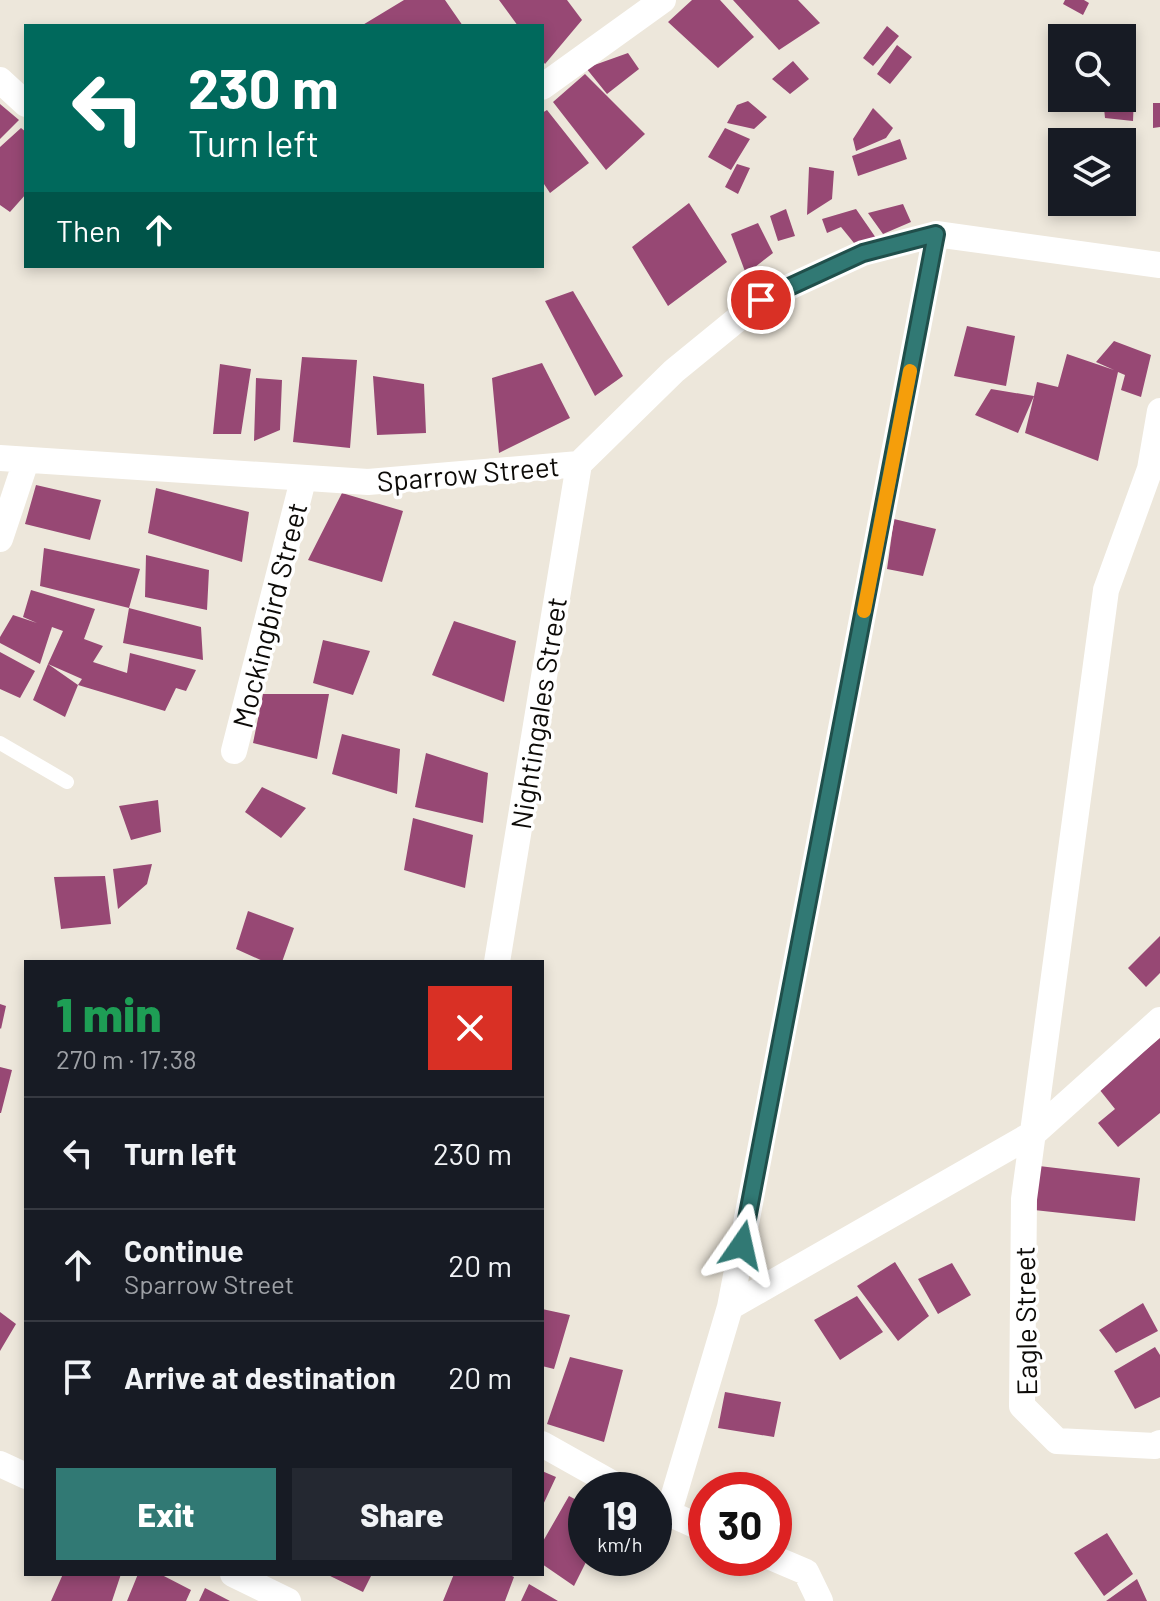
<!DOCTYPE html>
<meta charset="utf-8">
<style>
body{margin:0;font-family:Barlow,sans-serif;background:#242831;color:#f1f3f6;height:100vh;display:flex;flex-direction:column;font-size:30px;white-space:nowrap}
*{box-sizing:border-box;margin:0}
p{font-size:26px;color:#9ea1a6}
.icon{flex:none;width:44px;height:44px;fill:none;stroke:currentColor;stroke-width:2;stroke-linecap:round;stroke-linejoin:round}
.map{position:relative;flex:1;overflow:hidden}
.sheet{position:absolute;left:24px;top:960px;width:520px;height:616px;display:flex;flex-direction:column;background:#171b24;border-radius:0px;box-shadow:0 4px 12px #0003}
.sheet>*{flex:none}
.hud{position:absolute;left:24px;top:24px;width:520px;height:244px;border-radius:0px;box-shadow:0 4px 12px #0003;background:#00695c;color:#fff;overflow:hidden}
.fabs{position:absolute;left:1048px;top:24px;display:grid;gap:16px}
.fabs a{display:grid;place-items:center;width:88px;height:88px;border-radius:0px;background:#171b24;box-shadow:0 4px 12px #0003;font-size:40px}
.speed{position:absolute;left:568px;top:1472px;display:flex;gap:16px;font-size:40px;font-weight:700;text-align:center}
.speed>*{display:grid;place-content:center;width:104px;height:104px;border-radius:50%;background:#171b24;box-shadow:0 4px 12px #0003;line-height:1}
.speed small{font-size:20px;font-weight:400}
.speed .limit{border:12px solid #d22;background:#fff;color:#111}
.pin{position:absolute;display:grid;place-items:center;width:68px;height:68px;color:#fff;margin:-34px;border:4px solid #fff;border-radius:50%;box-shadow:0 2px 8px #0007}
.me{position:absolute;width:88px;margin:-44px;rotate:11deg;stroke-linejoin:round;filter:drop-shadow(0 0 6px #0008)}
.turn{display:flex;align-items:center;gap:28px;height:168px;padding:0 32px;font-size:36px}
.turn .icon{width:104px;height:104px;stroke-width:2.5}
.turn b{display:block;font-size:56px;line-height:68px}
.then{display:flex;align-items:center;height:76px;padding:0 32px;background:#0003;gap:16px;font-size:30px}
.round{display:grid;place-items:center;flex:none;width:84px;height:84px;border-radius:0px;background:#242831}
.headline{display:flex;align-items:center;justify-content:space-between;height:136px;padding:0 32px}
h1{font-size:48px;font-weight:800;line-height:60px;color:#1e9e55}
.cta{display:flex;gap:16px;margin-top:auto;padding:16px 32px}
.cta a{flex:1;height:92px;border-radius:0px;background:#317974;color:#fff;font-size:32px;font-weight:800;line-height:92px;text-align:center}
.cta a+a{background:#242831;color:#f1f3f6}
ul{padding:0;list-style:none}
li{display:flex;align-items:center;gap:24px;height:112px;padding:0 32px;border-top:2px solid #363941}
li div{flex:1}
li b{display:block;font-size:30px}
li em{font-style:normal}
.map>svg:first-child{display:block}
</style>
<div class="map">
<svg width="1160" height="1601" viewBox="0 0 1160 1601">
<rect width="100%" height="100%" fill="#ede7db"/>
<path fill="#974874" d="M 404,0 L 445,0 L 463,26 L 361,26 Z
M 499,0 L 567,0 L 582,20 L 545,64 L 542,60 L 542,26 L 518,26 Z
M 692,0 L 720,0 L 754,37 L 718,68 L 668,22 Z
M 733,0 L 798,0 L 820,23 L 779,50 Z
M 1065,0 L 1084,0 L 1089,3 L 1083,15 L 1063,4 Z
M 1100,24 L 1125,36 L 1123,38 L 1093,38 Z
M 887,26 L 899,36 L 873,66 L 863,58 Z
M 897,45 L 912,57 L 890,84 L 877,74 Z
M 628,53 L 639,69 L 607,94 L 586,68 Z
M 793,61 L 809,79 L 790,94 L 772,79 Z
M 1122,71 L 1133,72 L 1129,89 L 1122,88 Z
M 585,74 L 645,134 L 606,170 L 553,102 Z
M 1122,95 L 1134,96 L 1133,121 L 1105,118 L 1103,98 L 1122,98 Z
M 748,101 L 767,117 L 754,129 L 727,123 L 737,105 Z
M 1153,103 L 1160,103 L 1160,127 L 1153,128 Z
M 0,104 L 19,120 L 0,139 Z
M 873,108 L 893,128 L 886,138 L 856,151 L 853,139 Z
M 547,110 L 589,163 L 550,193 L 542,181 L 542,113 Z
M 21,128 L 26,132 L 26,194 L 10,212 L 0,205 L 0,147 Z
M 725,128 L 750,139 L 731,170 L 708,157 Z
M 900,139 L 907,159 L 858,176 L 852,156 Z
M 737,164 L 750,168 L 738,194 L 725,187 Z
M 809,167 L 834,171 L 832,199 L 807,215 Z
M 689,203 L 727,262 L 668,306 L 632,247 Z
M 903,204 L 911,222 L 883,234 L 868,213 Z
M 786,209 L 795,236 L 778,241 L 770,216 Z
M 856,209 L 876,238 L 854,243 L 841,227 L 827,233 L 822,219 Z
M 758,223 L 773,253 L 746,274 L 731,234 Z
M 573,291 L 623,376 L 595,396 L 545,301 Z
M 967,326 L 1015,336 L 1006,386 L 954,376 Z
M 1114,341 L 1151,355 L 1141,397 L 1121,390 L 1125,375 L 1118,372 L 1098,461 L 1025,433 L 1034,396 L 1018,433 L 975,415 L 991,389 L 1034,396 L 1037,382 L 1058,387 L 1067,354 L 1114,370 L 1096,362 Z
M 302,357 L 357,360 L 350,448 L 293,442 Z
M 542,363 L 570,418 L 499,453 L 492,378 Z
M 220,364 L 251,369 L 241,434 L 213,434 Z
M 373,376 L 424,384 L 426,433 L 377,435 Z
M 256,378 L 282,380 L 280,430 L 254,441 Z
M 36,485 L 101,500 L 90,540 L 25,524 Z
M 156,488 L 249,512 L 242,562 L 148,533 Z
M 342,493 L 403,511 L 382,582 L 308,560 Z
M 894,519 L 936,529 L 923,576 L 887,569 Z
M 44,548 L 140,569 L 129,608 L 40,586 Z
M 146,555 L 209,570 L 207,610 L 145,597 Z
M 31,590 L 95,609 L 84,639 L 103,646 L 93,662 L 127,673 L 130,653 L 196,670 L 186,691 L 176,688 L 165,711 L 78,685 L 82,679 L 48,664 L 78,685 L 65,717 L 33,700 L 48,664 L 63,631 L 52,627 L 40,664 L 0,643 L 0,637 L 13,615 L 37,623 L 23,617 Z
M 129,608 L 201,627 L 203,660 L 123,643 Z
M 454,621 L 516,641 L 504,702 L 432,675 Z
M 323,640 L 370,651 L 353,695 L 313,683 Z
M 0,652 L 35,671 L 20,698 L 0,689 Z
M 263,694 L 329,694 L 317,759 L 253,743 Z
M 342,734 L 400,749 L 397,794 L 332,774 Z
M 426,753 L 488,773 L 483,823 L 415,807 Z
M 262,787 L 306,808 L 281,838 L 245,812 Z
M 158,800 L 161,832 L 131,840 L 119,806 Z
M 413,818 L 473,835 L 465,888 L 404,870 Z
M 152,864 L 147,884 L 118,909 L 113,869 Z
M 105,876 L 111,924 L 61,929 L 54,877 Z
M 248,911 L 294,928 L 282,962 L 265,962 L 236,949 Z
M 1160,936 L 1160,973 L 1146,987 L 1128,968 Z
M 0,1004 L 6,1006 L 1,1029 L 0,1028 Z
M 1160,1038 L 1160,1113 L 1118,1147 L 1098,1123 L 1115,1109 L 1099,1089 Z
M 0,1067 L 12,1070 L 1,1113 L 0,1113 Z
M 1039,1166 L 1140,1178 L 1135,1221 L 1034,1210 Z
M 895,1262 L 929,1316 L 898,1341 L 857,1286 Z
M 952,1263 L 971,1295 L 938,1314 L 918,1279 Z
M 857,1296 L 883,1332 L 840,1360 L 814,1320 Z
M 1143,1303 L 1158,1331 L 1116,1353 L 1099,1330 Z
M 542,1309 L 570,1315 L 554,1369 L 542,1366 Z
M 0,1312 L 16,1324 L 0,1351 Z
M 1155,1347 L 1160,1355 L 1160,1397 L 1135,1409 L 1114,1371 Z
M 570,1357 L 623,1370 L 604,1442 L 547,1424 Z
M 725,1392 L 781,1402 L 774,1437 L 718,1428 Z
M 542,1471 L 556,1477 L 542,1507 Z
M 569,1496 L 586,1505 L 586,1558 L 588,1558 L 574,1586 L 542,1564 L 542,1543 Z
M 1107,1533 L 1133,1574 L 1104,1596 L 1074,1553 Z
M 63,1574 L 121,1574 L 112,1601 L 51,1601 Z
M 138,1574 L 160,1574 L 191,1590 L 186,1601 L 127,1601 Z
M 326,1574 L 372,1574 L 363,1592 Z
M 454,1574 L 508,1574 L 514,1577 L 505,1601 L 443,1601 Z
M 1137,1579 L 1147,1601 L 1106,1601 Z
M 529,1584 L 558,1601 L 521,1601 Z
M 205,1588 L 230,1601 L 199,1601 Z"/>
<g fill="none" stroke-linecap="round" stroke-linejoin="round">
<path stroke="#fff" stroke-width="14" d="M 0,743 L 67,782"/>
<path stroke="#fff" stroke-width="26" d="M 0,80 L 26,104
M 542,87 L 663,0
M 1160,411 L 1150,469 L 1106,590 L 1024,1199 L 1022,1406 L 1057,1441 L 1155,1446 L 1160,1443
M 0,458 L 368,482 L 579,464 L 674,371 L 761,300 L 863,253 L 936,234 L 1160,265
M 0,539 L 26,461
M 234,751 L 303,480
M 497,962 L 579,464
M 730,1307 L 1034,1133 L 1160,1020
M 542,1444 L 624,1490
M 0,1464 L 26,1476
M 655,1507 L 706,1530
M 668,1515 L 730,1307 L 936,234
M 773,1558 L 806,1572 L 820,1601
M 233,1574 L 288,1601"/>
</g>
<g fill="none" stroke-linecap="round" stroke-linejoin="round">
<g stroke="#204f4b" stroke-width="20">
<path id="route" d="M 742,1245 L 936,234 L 863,253 L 761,300"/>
</g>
<use href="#route" stroke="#317974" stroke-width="14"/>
<path stroke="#f59e0b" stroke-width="14" d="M 864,611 L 910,371"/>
</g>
<g text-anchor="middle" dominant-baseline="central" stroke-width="7" stroke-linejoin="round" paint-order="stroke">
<g font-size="28" fill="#0d0b08" stroke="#fff">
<text transform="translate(468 473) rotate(-5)">Sparrow Street</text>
<text transform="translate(269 615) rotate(-76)">Mockingbird Street</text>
<text transform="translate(538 713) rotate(-81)">Nightingales Street</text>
<text transform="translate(1025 1321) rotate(-91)">Eagle Street</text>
</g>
</g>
</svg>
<div class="fabs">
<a><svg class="icon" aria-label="search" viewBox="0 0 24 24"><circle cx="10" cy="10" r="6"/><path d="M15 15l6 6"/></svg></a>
<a><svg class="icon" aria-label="layers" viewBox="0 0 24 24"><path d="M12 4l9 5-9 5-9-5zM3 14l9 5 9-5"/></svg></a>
</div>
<div class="speed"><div>19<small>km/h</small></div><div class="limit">30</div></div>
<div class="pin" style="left:761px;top:300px;background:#d93025"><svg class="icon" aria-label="arrive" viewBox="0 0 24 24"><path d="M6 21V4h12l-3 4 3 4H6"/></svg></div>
<svg class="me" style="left:742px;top:1245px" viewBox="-20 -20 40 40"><path d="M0-17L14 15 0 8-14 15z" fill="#317974" stroke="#fff" stroke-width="4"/></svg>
<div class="hud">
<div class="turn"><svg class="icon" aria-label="left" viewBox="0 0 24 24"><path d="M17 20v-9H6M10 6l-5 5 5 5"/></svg><div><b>230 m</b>Turn left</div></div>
<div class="then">Then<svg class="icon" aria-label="ahead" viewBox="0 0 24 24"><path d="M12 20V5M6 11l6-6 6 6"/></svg></div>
</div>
<section class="sheet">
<div class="headline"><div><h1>1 min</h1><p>270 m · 17:38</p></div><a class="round" style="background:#d93025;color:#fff"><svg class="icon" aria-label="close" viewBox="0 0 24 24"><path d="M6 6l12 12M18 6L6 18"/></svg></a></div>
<ul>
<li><svg class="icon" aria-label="left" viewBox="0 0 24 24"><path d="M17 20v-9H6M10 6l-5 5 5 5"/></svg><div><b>Turn left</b></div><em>230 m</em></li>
<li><svg class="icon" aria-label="ahead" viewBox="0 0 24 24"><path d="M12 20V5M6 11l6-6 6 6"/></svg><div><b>Continue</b><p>Sparrow Street</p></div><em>20 m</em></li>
<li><svg class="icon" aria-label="arrive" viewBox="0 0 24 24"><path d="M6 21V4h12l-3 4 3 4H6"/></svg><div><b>Arrive at destination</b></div><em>20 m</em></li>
</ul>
<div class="cta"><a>Exit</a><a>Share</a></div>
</section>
</div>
